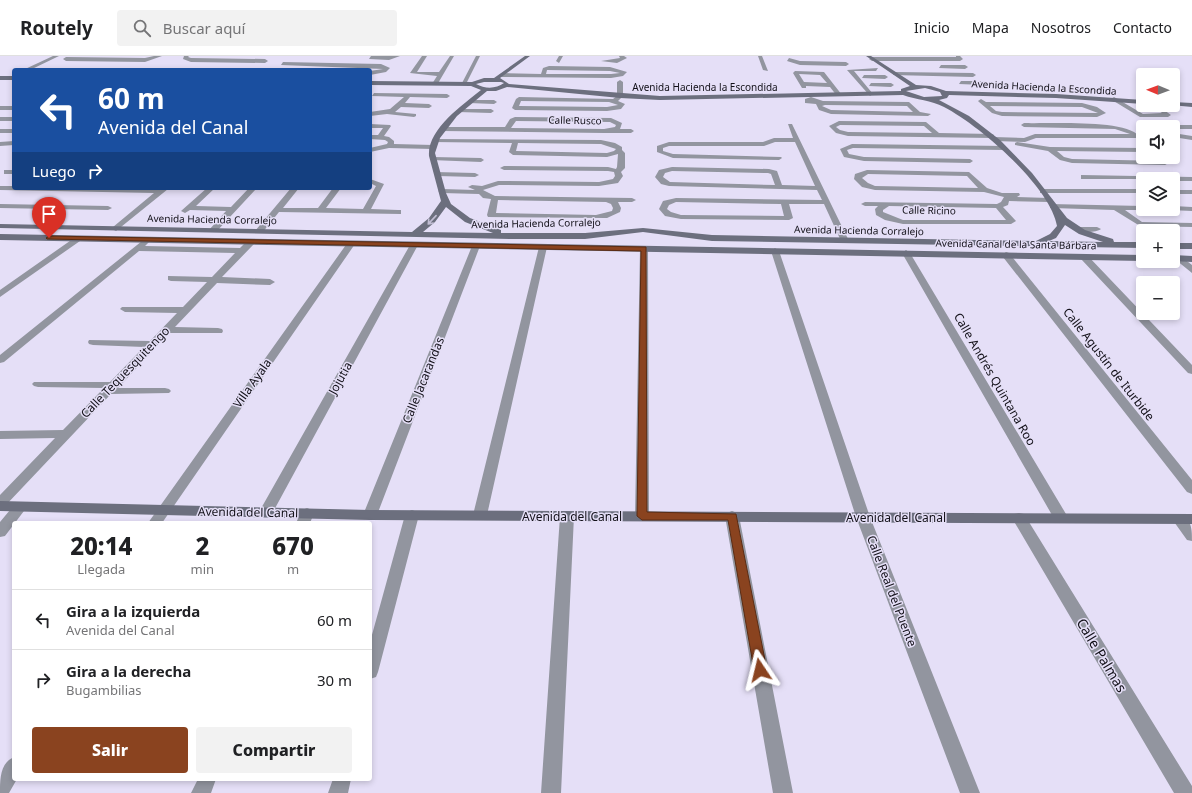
<!DOCTYPE html>
<html lang="es">
<meta charset="utf-8">
<style>
body{margin:0;font-family:"Noto Sans",sans-serif;background:#f2f2f2;color:#202124;height:100vh;display:flex;flex-direction:column;font-size:15px;white-space:nowrap}
*{box-sizing:border-box;margin:0}
p{font-size:13px;color:#757577}
.icon{flex:none;width:22px;height:22px;fill:none;stroke:currentColor;stroke-width:2;stroke-linecap:round;stroke-linejoin:round}
.map{position:relative;flex:1;overflow:hidden}
.sheet{position:absolute;left:12px;top:465px;width:360px;height:260px;display:flex;flex-direction:column;background:#fff;border-radius:4px;box-shadow:0 2px 6px #0003}
.sheet>*{flex:none}
.guide{position:absolute;left:12px;top:12px;width:360px;height:122px;border-radius:4px;box-shadow:0 2px 6px #0003;background:#1a4fa0;color:#fff;overflow:hidden}
.needle{width:26px;rotate:271deg}
.buttons{position:absolute;left:1136px;top:12px;display:grid;gap:8px}
.buttons a{display:grid;place-items:center;width:44px;height:44px;border-radius:4px;background:#fff;box-shadow:0 2px 6px #0003;font-size:20px}
.pin{position:absolute;display:grid;place-items:center;width:34px;height:34px;color:#fff;margin:-41px -17px;border-radius:50% 50% 50% 0;rotate:-45deg;box-shadow:0 0 4px #0007}
.pin .icon{rotate:45deg}
.me{position:absolute;width:44px;margin:-22px;rotate:350deg;stroke-linejoin:round;filter:drop-shadow(0 0 3px #0008)}
.turn{display:flex;align-items:center;gap:14px;height:84px;padding:0 20px;font-size:18px}
.turn .icon{width:52px;height:52px;stroke-width:2.5}
.turn b{display:block;font-size:28px;line-height:34px}
.then{display:flex;align-items:center;height:38px;padding:0 20px;background:#0003;gap:8px;font-size:15px}
.eta{display:flex;justify-content:space-evenly;align-items:center;height:68px;text-align:center}
.eta b{font-size:24px;font-weight:800;line-height:28px}
.button{display:flex;gap:8px;margin-top:auto;padding:8px 20px}
.button a{flex:1;height:46px;border-radius:4px;background:#8a431f;color:#fff;font-size:16px;font-weight:800;line-height:46px;text-align:center}
.button a+a{background:#f2f2f2;color:#202124}
ul{padding:0;list-style:none}
li{display:flex;align-items:center;gap:12px;height:60px;padding:0 20px;border-top:1px solid #e0e0e0}
li div{flex:1}
li b{display:block;font-size:15px}
li em{font-style:normal}
header{display:flex;align-items:center;gap:24px;box-sizing:border-box;height:56px;padding:0 20px;background:#fff;border-bottom:1px solid #e0e0e0}
header strong{font-size:19px}
nav{display:flex;gap:22px;margin-inline-start:auto;font-size:14px}
.search{width:280px;height:36px;background:#f2f2f2;display:flex;align-items:center;gap:10px;box-sizing:border-box;padding:0 14px;border-radius:4px;color:#757577;font-size:15px}
.map>svg:first-child{display:block}
</style>
<header>
<strong>Routely</strong>
<div class="search"><svg class="icon" aria-label="search" viewBox="0 0 24 24"><circle cx="10" cy="10" r="6"/><path d="M15 15l6 6"/></svg>Buscar aquí</div>
<nav><a>Inicio</a><a>Mapa</a><a>Nosotros</a><a>Contacto</a></nav>
</header>
<div class="map">
<svg width="1192" height="737" viewBox="0 0 1192 737">
<rect width="100%" height="100%" fill="#e5dff7"/>
<g fill="none" stroke-linecap="round" stroke-linejoin="round">
<path fill="#92959f" fill-rule="evenodd" d="M 53,0 L 59,0 L 30,14 L 23,14 Z
M 154,0 L 162,0 L 145,6 L 66,5 L 63,3 L 66,1 L 145,2 Z
M 184,0 L 189,0 L 188,1 L 191,2 L 265,3 L 268,5 L 265,7 L 191,6 L 183,3 Z
M 371,0 L 400,0 L 389,4 L 369,3 Z
M 422,0 L 427,0 L 417,16 L 439,16 L 450,0 L 454,0 L 437,29 L 432,28 L 437,20 L 410,17 Z
M 476,0 L 480,0 L 466,28 L 461,29 Z
M 559,0 L 563,0 L 559,7 L 556,5 Z
M 619,0 L 624,0 L 627,2 L 617,7 L 601,5 L 620,2 Z
M 758,0 L 762,0 L 768,15 L 763,14 Z
M 956,0 L 960,0 L 963,3 L 960,5 L 872,5 L 869,3 L 872,1 L 956,1 Z
M 789,2 L 800,5 L 846,6 L 849,8 L 846,10 L 800,9 L 787,5 Z
M 283,6 L 381,8 L 390,12 L 386,16 L 370,19 L 370,15 L 383,13 L 281,9 Z
M 941,9 L 965,9 L 968,11 L 965,13 L 939,12 Z
M 549,10 L 610,11 L 627,16 L 623,20 L 611,22 L 502,21 L 499,19 L 502,17 L 541,18 L 543,12 ZM 547,14 L 610,15 L 620,17 L 611,18 L 546,18 Z
M 878,12 L 876,15 L 854,15 L 873,38 L 870,40 L 847,14 Z
M 795,15 L 824,16 L 842,39 L 837,40 L 830,31 L 806,30 L 806,32 L 802,32 L 793,17 ZM 799,18 L 820,19 L 827,27 L 804,26 Z
M 895,16 L 973,17 L 976,19 L 973,21 L 893,19 Z
M 864,19 L 885,19 L 888,21 L 885,23 L 862,22 Z
M 620,24 L 623,26 L 623,40 L 618,45 L 625,48 L 621,53 L 607,55 L 515,54 L 512,52 L 516,43 L 519,41 L 613,43 L 617,40 L 617,26 ZM 521,45 L 609,46 L 618,49 L 607,51 L 519,50 Z
M 961,25 L 983,25 L 986,27 L 983,29 L 959,28 Z
M 871,27 L 891,27 L 894,29 L 891,31 L 869,30 Z
M 374,37 L 447,38 L 450,40 L 447,42 L 410,41 L 405,47 L 429,48 L 432,50 L 429,52 L 401,51 L 395,56 L 416,58 L 416,60 L 414,61 L 387,58 L 370,60 L 370,56 L 390,53 L 404,41 L 372,40 Z
M 811,41 L 823,45 L 909,46 L 920,56 L 931,58 L 928,60 L 831,58 L 819,54 L 816,48 L 805,47 L 805,43 ZM 825,49 L 907,50 L 913,56 L 831,54 L 822,50 Z
M 1114,41 L 1143,58 L 1162,57 L 1150,49 L 1157,49 L 1171,59 L 1168,61 L 1140,61 L 1112,44 L 1111,43 Z
M 981,43 L 986,46 L 1082,47 L 1097,51 L 1106,57 L 1097,61 L 1002,60 L 992,57 L 979,46 L 978,45 ZM 990,50 L 1082,51 L 1098,57 L 1002,56 L 996,55 Z
M 471,44 L 494,44 L 497,46 L 494,48 L 469,47 L 469,45 Z
M 0,50 L 14,50 L 14,54 L 0,54 Z
M 460,53 L 491,53 L 494,55 L 491,57 L 458,56 L 458,54 Z
M 0,61 L 14,61 L 14,65 L 0,65 Z
M 515,61 L 611,62 L 622,67 L 620,73 L 631,73 L 634,75 L 631,77 L 604,77 L 442,75 L 439,73 L 442,71 L 505,71 L 510,63 ZM 516,65 L 610,66 L 616,69 L 615,71 L 604,73 L 511,72 Z
M 839,65 L 926,66 L 939,77 L 992,78 L 994,79 L 994,81 L 1024,82 L 1035,78 L 1130,78 L 1115,73 L 1024,71 L 1021,69 L 1024,67 C 1048,68 1125,63 1139,80 L 1136,82 L 1036,82 L 1025,86 L 995,85 L 993,84 L 993,82 L 848,80 L 836,77 L 829,70 ZM 840,69 L 924,70 L 932,77 L 848,76 L 840,74 L 836,71 Z
M 370,68 L 390,69 L 391,70 L 384,80 L 389,81 L 394,85 L 394,88 L 433,89 L 436,91 L 433,93 L 389,92 L 370,96 L 370,92 L 387,88 L 388,86 L 385,84 L 370,83 L 370,79 L 378,79 L 383,72 L 370,72 Z
M 788,68 L 792,68 L 849,185 L 848,187 L 842,187 L 841,185 L 824,148 L 789,148 L 793,162 L 789,164 L 681,163 L 665,160 L 659,153 L 663,145 L 676,142 L 822,144 L 817,134 L 669,130 L 661,128 L 655,121 L 659,114 L 672,111 L 769,113 L 777,115 L 782,129 L 815,130 L 795,86 L 775,86 L 764,90 L 669,90 L 663,92 L 663,95 L 673,98 L 781,101 L 782,102 L 779,104 L 673,102 L 657,96 L 657,90 L 669,86 L 763,86 L 774,82 L 793,82 ZM 672,115 L 768,117 L 771,118 L 775,129 L 670,126 L 663,121 L 665,117 ZM 676,146 L 781,148 L 784,160 L 681,159 L 671,156 L 667,153 L 669,149 Z
M 1173,69 L 1192,69 L 1192,73 L 1173,73 L 1173,71 L 1170,71 Z
M 0,73 L 14,73 L 14,77 L 0,77 Z
M 1173,77 L 1192,80 L 1192,84 L 1173,81 Z
M 435,83 L 601,84 L 615,87 L 622,91 L 622,94 L 625,97 L 625,112 L 621,116 L 623,120 L 618,127 L 599,130 L 499,129 L 483,134 L 495,140 L 632,142 L 636,144 L 632,146 L 618,146 L 621,152 L 620,156 L 607,162 L 488,161 L 487,159 L 491,143 L 483,142 L 479,138 L 442,137 L 438,135 L 442,133 L 475,134 L 468,131 L 472,129 L 482,130 L 498,125 L 599,126 L 613,123 L 615,120 L 614,116 L 608,115 L 504,114 L 500,112 L 504,110 L 608,111 L 616,113 L 617,111 L 618,98 L 607,101 L 513,99 L 509,96 L 512,87 L 433,86 L 432,85 ZM 518,87 L 601,88 L 616,93 L 614,95 L 607,97 L 516,95 ZM 498,144 L 606,146 L 611,148 L 613,152 L 612,155 L 596,159 L 496,157 Z
M 14,85 L 14,89 L 0,90 L 0,86 Z
M 1017,86 L 1050,91 L 1143,92 L 1143,96 L 1057,95 L 1064,101 L 1072,103 L 1164,105 L 1167,103 L 1165,101 L 1172,101 L 1174,104 L 1165,109 L 1072,107 L 1060,104 L 1048,95 L 1015,89 L 1015,87 Z
M 852,88 L 1004,90 L 1007,92 L 1004,94 L 853,92 L 847,94 L 849,98 L 864,101 L 970,103 L 973,105 L 970,107 L 864,105 L 844,101 L 840,93 Z
M 433,101 L 481,102 L 484,104 L 481,106 L 431,104 L 431,102 Z
M 4,114 L 14,114 L 14,118 L 4,118 Z
M 867,114 L 969,116 L 987,132 L 1002,137 L 1019,137 L 1020,139 L 1017,141 L 1049,142 L 1053,144 L 1049,146 L 1009,145 L 1008,149 L 1003,151 L 1016,165 L 1011,168 L 903,168 L 885,164 L 876,159 L 875,153 L 878,150 L 865,150 L 861,148 L 865,146 L 997,148 L 1001,146 L 1004,141 L 984,136 L 875,134 L 862,131 L 854,123 L 855,118 ZM 868,118 L 967,120 L 978,132 L 875,130 L 868,127 L 862,122 ZM 889,150 L 996,152 L 1006,164 L 903,164 L 883,156 L 883,154 Z
M 435,116 L 475,117 L 479,119 L 475,121 L 438,120 L 435,120 Z
M 1081,119 L 1192,121 L 1192,125 L 1173,125 L 1173,123 L 1081,123 Z
M 370,123 L 384,128 L 371,153 L 398,154 L 401,154 L 401,158 L 279,156 L 262,177 L 259,177 L 255,175 L 291,132 L 299,132 L 283,152 L 318,152 L 333,132 L 341,132 L 326,152 L 363,153 L 376,130 L 370,127 Z
M 0,130 L 14,130 L 14,132 L 168,133 L 116,175 L 112,173 L 113,171 L 154,137 L 0,134 Z
M 207,132 L 215,132 L 196,150 L 231,151 L 249,132 L 257,132 L 216,176 L 213,176 L 209,174 L 226,155 L 190,154 L 185,157 L 181,155 Z
M 1040,133 L 1143,133 L 1143,137 L 1040,137 Z
M 1173,134 L 1192,134 L 1192,138 L 1173,138 Z
M 0,148 L 108,150 L 112,152 L 108,154 L 0,152 Z
M 1050,148 L 1143,150 L 1143,153 L 1146,154 L 1125,154 L 1142,166 L 1192,167 L 1192,171 L 1140,170 L 1114,154 L 1053,152 L 1050,152 Z
M 1173,150 L 1192,151 L 1192,155 L 1170,154 L 1173,153 Z
M 1076,171 L 1097,171 L 1101,173 C 1096,177 1080,177 1075,173 Z
M 77,180 L 80,181 L 80,185 L 0,241 L 0,234 Z
M 147,181 L 151,184 L 145,190 L 240,192 L 248,184 L 254,184 L 254,188 L 222,221 L 270,223 L 275,226 L 270,229 L 217,227 L 175,271 L 218,272 L 222,273 L 223,275 L 222,277 L 169,277 L 118,332 L 165,332 L 169,333 L 171,335 L 169,337 L 111,338 L 5,450 L 0,452 L 0,439 L 55,382 L 0,383 L 0,375 L 63,374 L 104,332 L 38,331 L 34,330 L 32,328 L 34,326 L 110,326 L 144,291 L 93,289 L 89,288 L 88,286 L 89,284 L 150,285 L 177,257 L 125,256 L 120,253 L 122,251 L 183,251 L 207,226 L 171,225 L 168,224 L 168,220 L 212,221 L 235,197 L 139,195 L 4,306 L 0,307 L 0,299 Z
M 351,185 L 355,188 L 162,467 L 148,467 L 348,186 Z
M 414,186 L 418,189 L 273,456 L 271,459 L 266,461 L 261,459 L 259,456 L 410,189 Z
M 476,187 L 480,190 L 377,459 L 375,462 L 370,464 L 365,462 L 363,459 L 472,190 Z
M 543,188 L 547,191 L 487,459 L 485,462 L 480,464 L 475,462 L 473,459 L 539,191 Z
M 644,190 L 648,193 L 649,460 L 647,463 L 642,465 L 637,463 L 635,460 L 640,193 Z
M 775,192 L 779,195 L 870,461 L 980,737 L 960,737 L 856,461 L 771,195 Z
M 906,194 L 910,197 L 1066,458 L 1068,462 L 1066,466 L 1061,467 L 1056,466 L 902,197 Z
M 1006,196 L 1009,197 L 1192,424 L 1192,438 L 1187,436 L 1003,201 L 1002,199 Z
M 1084,198 L 1087,199 L 1192,309 L 1192,318 L 1188,317 L 1081,203 L 1081,199 Z
M 1179,199 L 1192,209 L 1192,217 L 1176,204 L 1175,202 Z
M 20,446 L 25,448 L 27,451 L 5,480 L 0,481 L 0,466 L 15,448 Z
M 307,452 L 312,454 L 314,457 L 310,467 L 296,467 L 302,454 Z
M 412,454 L 417,456 L 419,459 L 378,616 L 376,621 L 370,623 L 370,586 L 405,459 L 407,456 Z
M 567,455 L 572,457 L 574,460 L 561,737 L 541,737 L 560,460 L 562,457 Z
M 732,455 L 737,457 L 739,460 L 793,737 L 773,737 L 725,460 L 727,457 Z
M 1019,457 L 1024,458 L 1192,730 L 1192,737 L 1174,737 L 1012,462 L 1014,458 Z
M 1179,458 C 1192,462 1192,474 1192,485 L 1187,484 L 1172,463 L 1174,459 Z
M 14,701 L 14,723 L 17,723 L 9,737 L 0,737 C 0,723 0,707 14,701 Z
M 198,723 L 216,723 L 211,737 L 191,737 Z
M 333,723 L 351,723 L 348,737 L 328,737 Z"/>
<path fill="#6c6f7e" fill-rule="evenodd" d="M 525,0 L 530,0 L 500,22 L 509,28 L 660,40 L 901,35 L 901,33 L 910,30 L 866,0 L 871,0 L 916,29 L 931,30 L 946,35 L 1056,38 L 1143,44 L 1143,48 L 1056,42 L 949,39 L 947,42 L 939,44 L 969,60 L 1000,84 L 1032,117 L 1067,162 L 1085,174 L 1113,183 L 1114,186 L 1143,186 L 1143,192 L 712,185 L 643,176 L 585,183 L 512,183 L 0,172 L 0,168 L 412,176 L 429,162 L 441,145 L 429,100 C 427,73 463,49 481,34 L 471,30 L 370,29 L 370,25 L 472,26 L 484,22 L 494,22 ZM 484,26 L 501,26 L 504,27 C 496,33 485,33 476,28 ZM 507,31 L 620,42 L 660,44 L 903,39 C 917,44 931,44 944,51 C 979,69 1050,130 1057,170 L 1050,178 L 1036,185 L 712,179 L 643,172 L 585,177 L 501,177 L 501,174 L 470,162 L 451,148 L 446,137 L 435,97 L 440,82 L 457,60 L 487,35 L 496,35 ZM 925,32 L 940,36 L 942,40 L 924,41 L 906,35 ZM 446,151 L 465,166 L 493,177 L 423,176 L 435,166 ZM 1065,169 L 1079,178 L 1103,186 L 1049,185 L 1056,182 Z
M 0,20 L 14,20 L 14,24 L 0,24 Z
M 1173,46 L 1192,47 L 1192,51 L 1171,49 L 1173,49 Z
M 0,178 L 1143,199 L 1143,205 L 0,184 Z
M 1173,187 L 1192,187 L 1192,193 L 1173,193 Z
M 1173,199 L 1192,200 L 1192,206 L 1173,205 Z
M 0,445 L 370,454 L 1192,458 L 1192,468 L 370,464 L 0,455 Z"/>
</g>
<defs><path id="oneway-shaft" d="M-6 0H5M1.5-3L5.5 0L1.5 3" fill="none" stroke-width="1.6" stroke-linecap="round" stroke-linejoin="round"/></defs>
<use stroke="#c1bdd3" href="#oneway-shaft" transform="translate(432 164) rotate(133)"/>
<path fill="#8a431f" stroke="#5a2c14" d="M 49,180 L 646,191 L 647,456 L 736,458 L 767,614 L 765,618 L 760,620 L 756,618 L 754,614 L 728,464 L 642,464 L 637,460 L 641,195 L 47,183 L 46,182 Z"/>
<g text-anchor="middle" dominant-baseline="central" stroke-width="3" stroke-linejoin="round" paint-order="stroke">
<g font-size="10" fill="#121018" stroke="#e5dff7">
<text x="705" y="31">Avenida Hacienda la Escondida</text>
<text transform="translate(1044 31) rotate(3)">Avenida Hacienda la Escondida</text>
<text transform="translate(575 64) rotate(1)">Calle Rusco</text>
<text transform="translate(929 154) rotate(1)">Calle Ricino</text>
<text transform="translate(212 163) rotate(1)">Avenida Hacienda Corralejo</text>
<text transform="translate(536 167) rotate(-1)">Avenida Hacienda Corralejo</text>
<text transform="translate(859 174) rotate(1)">Avenida Hacienda Corralejo</text>
<text transform="translate(1016 188) rotate(1)">Avenida Canal de la Santa Bárbara</text>
</g>
<g font-size="12" fill="#121018" stroke="#e5dff7">
<text transform="translate(1109 308) rotate(52)">Calle Agustín de Iturbide</text>
<text transform="translate(125 316) rotate(-46)">Calle Tequesquitengo</text>
<text transform="translate(340 322) rotate(-61)">Jojutia</text>
<text transform="translate(995 323) rotate(60)">Calle Andrés Quintana Roo</text>
<text transform="translate(423 324) rotate(-68)">Calle Jacarandas</text>
<text transform="translate(252 327) rotate(-55)">Villa Ayala</text>
<text transform="translate(248 456) rotate(1)">Avenida del Canal</text>
<text x="572" y="460">Avenida del Canal</text>
<text x="896" y="461">Avenida del Canal</text>
<text transform="translate(892 535) rotate(69)">Calle Real del Puente</text>
</g>
<g font-size="14" fill="#121018" stroke="#e5dff7">
<text transform="translate(1102 599) rotate(59)">Calle Palmas</text>
</g>
</g>
</svg>
<div class="buttons">
<a><svg class="needle" viewBox="-14 -14 28 28"><path d="M0-13l5 13h-10z" fill="#e53935"/><path d="M0 13l5-13h-10z" fill="#757577"/></svg></a>
<a><svg class="icon" aria-label="sound" viewBox="0 0 24 24"><path d="M4 9h4l5-4v14l-5-4H4zM17 9q2 3 0 6"/></svg></a>
<a><svg class="icon" aria-label="layers" viewBox="0 0 24 24"><path d="M12 4l9 5-9 5-9-5zM3 14l9 5 9-5"/></svg></a>
<a>+</a>
<a>−</a>
</div>
<div class="pin" style="left:49px;top:182px;background:#d93025"><svg class="icon" aria-label="arrive" viewBox="0 0 24 24"><path d="M6 21V4h12l-3 4 3 4H6"/></svg></div>
<svg class="me" style="left:760px;top:614px" viewBox="-20 -20 40 40"><path d="M0-17L14 15 0 8-14 15z" fill="#8a431f" stroke="#fff" stroke-width="4"/></svg>
<div class="guide">
<div class="turn"><svg class="icon" aria-label="left" viewBox="0 0 24 24"><path d="M17 20v-9H6M10 6l-5 5 5 5"/></svg><div><b>60 m</b>Avenida del Canal</div></div>
<div class="then">Luego<svg class="icon" aria-label="right" viewBox="0 0 24 24"><path d="M7 20v-9h11M14 6l5 5-5 5"/></svg></div>
</div>
<section class="sheet">
<div class="eta">
<div><b>20:14</b><p>Llegada</p></div>
<div><b>2</b><p>min</p></div>
<div><b>670</b><p>m</p></div>
</div>
<ul>
<li><svg class="icon" aria-label="left" viewBox="0 0 24 24"><path d="M17 20v-9H6M10 6l-5 5 5 5"/></svg><div><b>Gira a la izquierda</b><p>Avenida del Canal</p></div><em>60 m</em></li>
<li><svg class="icon" aria-label="right" viewBox="0 0 24 24"><path d="M7 20v-9h11M14 6l5 5-5 5"/></svg><div><b>Gira a la derecha</b><p>Bugambilias</p></div><em>30 m</em></li>
</ul>
<div class="button"><a>Salir</a><a>Compartir</a></div>
</section>
</div>
